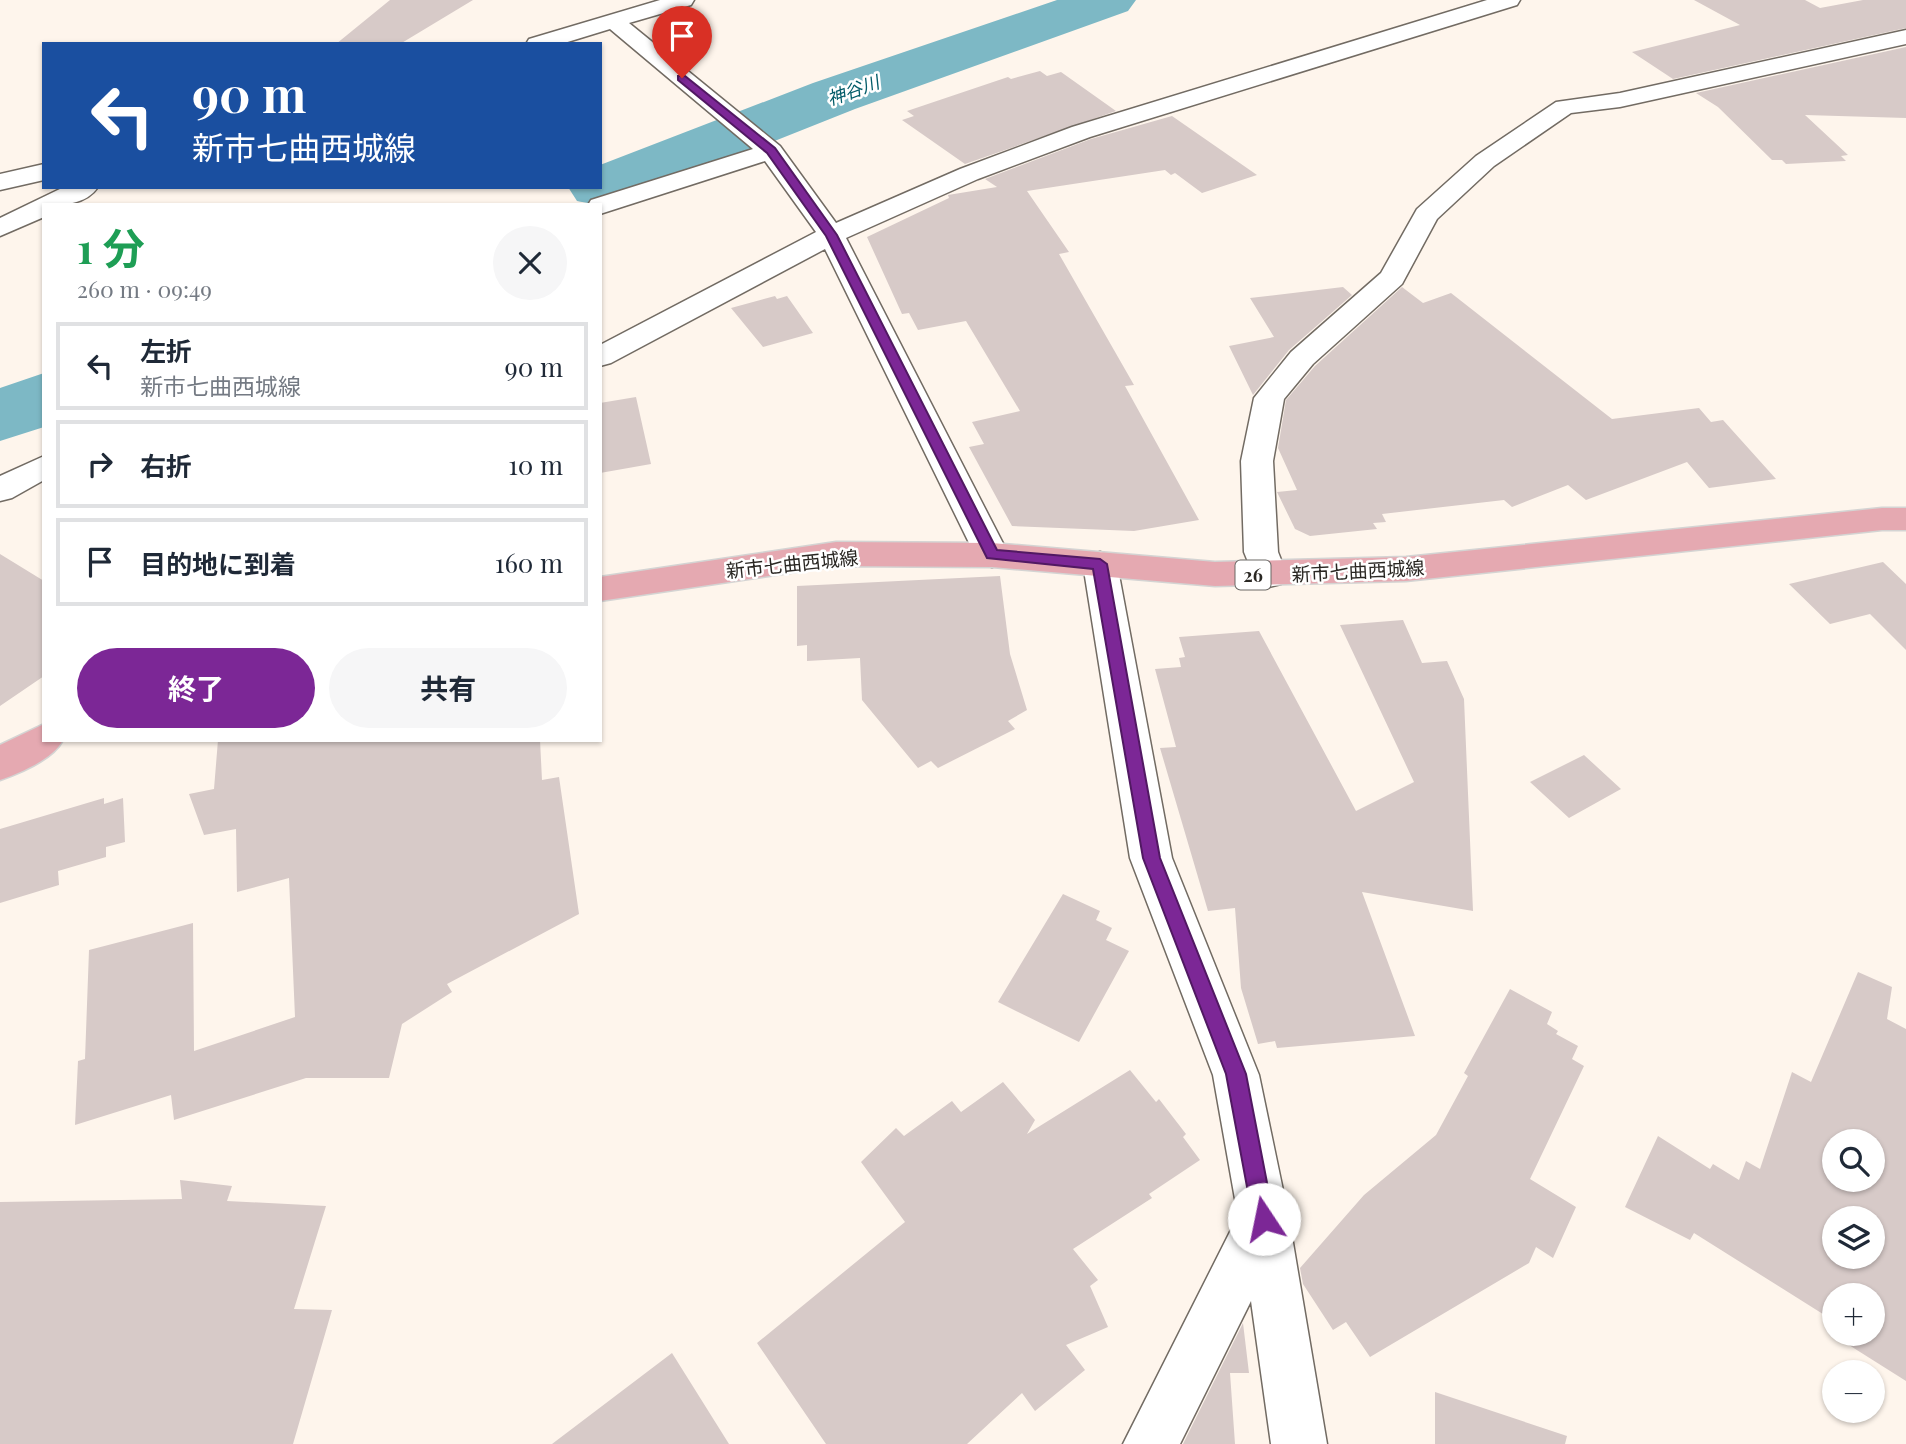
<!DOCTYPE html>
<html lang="ja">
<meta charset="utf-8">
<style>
body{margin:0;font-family:"Playfair Display","Noto Sans JP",serif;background:#f6f6f7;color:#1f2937;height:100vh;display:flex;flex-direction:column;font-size:26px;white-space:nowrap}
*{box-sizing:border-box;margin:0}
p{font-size:23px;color:#747a83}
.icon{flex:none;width:38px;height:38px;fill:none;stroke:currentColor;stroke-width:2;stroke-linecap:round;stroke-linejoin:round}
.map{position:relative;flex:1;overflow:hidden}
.side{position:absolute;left:42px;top:203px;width:560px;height:539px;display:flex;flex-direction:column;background:#fff;border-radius:0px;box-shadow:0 2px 5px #0004}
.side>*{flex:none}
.top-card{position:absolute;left:42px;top:42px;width:560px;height:147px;border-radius:0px;box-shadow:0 2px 5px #0004;background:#1a4fa0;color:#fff;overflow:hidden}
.tools{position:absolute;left:1822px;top:1129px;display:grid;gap:14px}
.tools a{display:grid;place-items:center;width:63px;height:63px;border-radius:50%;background:#fff;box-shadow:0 2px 5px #0004;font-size:35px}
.pin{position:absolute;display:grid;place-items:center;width:60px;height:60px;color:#fff;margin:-72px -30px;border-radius:50% 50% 50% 0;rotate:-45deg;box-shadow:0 0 7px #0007}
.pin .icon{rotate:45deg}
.me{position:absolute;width:77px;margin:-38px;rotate:349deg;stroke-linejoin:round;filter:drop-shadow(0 0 5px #0008)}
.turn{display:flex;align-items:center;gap:24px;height:147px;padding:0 35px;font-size:32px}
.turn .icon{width:91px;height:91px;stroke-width:2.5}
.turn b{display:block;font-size:49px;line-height:60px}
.round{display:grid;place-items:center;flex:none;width:74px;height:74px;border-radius:37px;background:#f6f6f7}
.summary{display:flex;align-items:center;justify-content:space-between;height:119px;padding:0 35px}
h1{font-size:42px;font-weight:700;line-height:52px;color:#1e9e55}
.action{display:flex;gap:14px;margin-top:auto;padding:14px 35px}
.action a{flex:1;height:80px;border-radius:42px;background:#7c2796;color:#fff;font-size:28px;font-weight:700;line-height:80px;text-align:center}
.action a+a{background:#f6f6f7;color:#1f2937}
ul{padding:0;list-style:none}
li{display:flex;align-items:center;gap:21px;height:88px;margin:0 14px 10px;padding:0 21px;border:4px solid #e0e1e3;border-radius:0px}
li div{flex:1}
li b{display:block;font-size:26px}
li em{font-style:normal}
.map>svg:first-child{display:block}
</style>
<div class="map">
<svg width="1906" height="1444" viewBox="0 0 1906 1444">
<rect width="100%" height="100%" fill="#fef5ec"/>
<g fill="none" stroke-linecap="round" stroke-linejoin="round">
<path fill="#7db8c5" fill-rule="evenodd" d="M 1057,0 L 1136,0 L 1128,11 L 855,109 L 623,201 C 604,205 596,205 577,201 L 568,187 L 600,187 L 600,165 L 813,83 Z
M 44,373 L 44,427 L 0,441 L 0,388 Z"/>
</g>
<path fill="#d7cac8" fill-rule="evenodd" d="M 390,0 L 473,0 L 400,44 L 336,44 Z
M 1694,0 L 1805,0 L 1820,8 L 1863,0 L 1906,0 L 1906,28 L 1673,79 L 1632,52 L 1740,25 Z
M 1906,47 L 1906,118 L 1805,115 L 1848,155 L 1841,156 L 1846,161 L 1786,164 L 1782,160 L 1772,160 L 1718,107 L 1696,93 Z
M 1040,71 L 1047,76 L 1061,72 L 1116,111 L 965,164 L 902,120 L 914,116 L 907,111 L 1008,77 L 1011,79 Z
M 1172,116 L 1257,175 L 1202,193 L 1175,173 L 1171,175 L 1165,170 L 1027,191 L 1069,252 L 1059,254 L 1134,385 L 1125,386 L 1199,520 L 1134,531 L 1012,526 L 969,447 L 984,444 L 972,422 L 1020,411 L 966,321 L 918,330 L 909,313 L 902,314 L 867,237 L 949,198 L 948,195 L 997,187 L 985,179 L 1091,139 Z
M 1343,287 L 1352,295 L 1289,350 L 1253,395 L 1229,346 L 1274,337 L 1250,298 Z
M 1402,287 L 1423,303 L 1451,293 L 1612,419 L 1699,408 L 1711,422 L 1723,420 L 1776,479 L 1709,488 L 1687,462 L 1586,500 L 1568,485 L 1512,507 L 1504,500 L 1382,514 L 1386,522 L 1373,523 L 1377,529 L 1310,536 L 1295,529 L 1277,492 L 1297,490 L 1278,448 L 1286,400 L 1315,366 Z
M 775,296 L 777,299 L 787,296 L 813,333 L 763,347 L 731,308 Z
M 636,397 L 651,464 L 600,473 L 600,403 Z
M 0,554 L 44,581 L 44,676 L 0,706 Z
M 1883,562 L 1906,584 L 1906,650 L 1870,614 L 1830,624 L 1789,584 Z
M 1000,576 L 1010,654 L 1027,710 L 1008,721 L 1015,729 L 938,768 L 931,761 L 918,768 L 862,700 L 860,658 L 807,661 L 807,645 L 797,646 L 797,586 Z
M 1403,620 L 1422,663 L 1447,661 L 1464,699 L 1473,911 L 1362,892 L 1415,1036 L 1277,1048 L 1275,1041 L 1258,1044 L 1241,988 L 1235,908 L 1208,911 L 1160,748 L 1176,747 L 1155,669 L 1181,667 L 1179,658 L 1185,657 L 1179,637 L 1259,631 L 1356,811 L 1414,782 L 1340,625 Z
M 218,740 L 540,740 L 542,780 L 559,777 L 579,914 L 447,984 L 452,992 L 402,1024 L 389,1078 L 306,1078 L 174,1120 L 171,1095 L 75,1125 L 78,1061 L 85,1059 L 89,950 L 193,923 L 194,1051 L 295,1017 L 289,878 L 237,892 L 236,829 L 204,835 L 189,794 L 214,789 Z
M 1584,755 L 1621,789 L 1569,818 L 1530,782 Z
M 104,798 L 104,804 L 123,798 L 125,842 L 106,847 L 106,857 L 58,871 L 59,885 L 0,903 L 0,829 Z
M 1063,894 L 1100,911 L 1096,920 L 1112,928 L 1106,940 L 1129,951 L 1079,1042 L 998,1002 Z
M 1858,972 L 1892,987 L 1887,1019 L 1906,1029 L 1906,1381 L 1841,1340 L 1843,1334 L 1872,1334 L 1872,1295 L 1834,1295 L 1834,1321 L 1694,1233 L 1690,1240 L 1625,1207 L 1658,1136 L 1710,1169 L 1713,1164 L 1739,1180 L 1746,1161 L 1760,1169 L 1792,1072 L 1811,1082 ZM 1834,1141 L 1872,1141 L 1872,1180 L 1834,1180 ZM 1834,1218 L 1872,1218 L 1872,1256 L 1834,1256 Z
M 1510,989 L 1552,1012 L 1547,1024 L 1558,1031 L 1556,1034 L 1578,1046 L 1572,1059 L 1584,1066 L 1530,1179 L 1576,1207 L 1553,1258 L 1536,1247 L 1529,1263 L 1370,1357 L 1346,1322 L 1333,1330 L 1303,1284 L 1300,1268 L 1364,1195 L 1436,1135 L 1468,1076 L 1464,1073 Z
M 1130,1070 L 1156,1102 L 1159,1099 L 1186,1134 L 1183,1137 L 1200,1160 L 1149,1194 L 1152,1198 L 1073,1249 L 1098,1280 L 1090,1286 L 1108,1327 L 1066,1345 L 1085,1370 L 1035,1411 L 1022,1393 L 967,1444 L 826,1444 L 757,1343 L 905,1222 L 861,1162 L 896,1128 L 904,1136 L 952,1101 L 961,1112 L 1003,1082 L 1035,1120 L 1027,1134 Z
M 180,1180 L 232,1186 L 227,1201 L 326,1206 L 294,1309 L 332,1310 L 293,1444 L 0,1444 L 0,1202 L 182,1199 Z
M 1243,1323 L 1249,1373 L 1230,1373 L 1235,1444 L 1183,1444 Z
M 672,1353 L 729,1444 L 552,1444 Z
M 1435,1392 L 1567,1436 L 1565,1444 L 1435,1444 Z"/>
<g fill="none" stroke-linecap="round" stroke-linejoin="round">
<g stroke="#726b63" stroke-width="3">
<path id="minor" d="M 660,0 L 694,0 L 691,5 L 629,23 L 780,146 L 836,223 L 960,169 L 1072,127 L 1487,0 L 1520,0 L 1517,5 L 1090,137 L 978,179 L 846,238 L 1009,555 L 1004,563 L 992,567 L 980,563 L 975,555 L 825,249 L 611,363 L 600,366 L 600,345 L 816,232 L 765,161 L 600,214 L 600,205 L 588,205 L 591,200 L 753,149 L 610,29 L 561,44 L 526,44 L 529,39 Z
M 1906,30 L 1906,44 L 1620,107 L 1571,113 L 1494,166 L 1437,219 L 1402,284 L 1313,364 L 1284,399 L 1273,461 L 1278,552 L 1287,575 L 1281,584 L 1269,587 L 1257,584 L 1244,552 L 1241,461 L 1254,398 L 1291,352 L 1381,273 L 1417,209 L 1476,156 L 1556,102 L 1620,93 Z
M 44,164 L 44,180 L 0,190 L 0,174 Z
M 64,187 L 98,187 C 86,205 63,205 44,205 L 44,217 L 0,236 L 0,218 Z
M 44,456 L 44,480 L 12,498 L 0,501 L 0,476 Z
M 1100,552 L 1112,556 L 1117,564 L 1172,858 L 1259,1075 L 1289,1219 L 1327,1444 L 1271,1444 L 1251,1301 L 1180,1444 L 1123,1444 L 1238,1216 L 1213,1075 L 1130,858 L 1083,564 L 1088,556 Z"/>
</g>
<g stroke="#d4d4d3" stroke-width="3">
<path id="major" d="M 1882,508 L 1906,508 L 1906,530 L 1882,530 L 1406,581 L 1215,586 L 992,567 L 836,566 L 600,601 L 600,577 L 836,542 L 992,543 L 1215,562 L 1406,557 Z
M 44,724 L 44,740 L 63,740 C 53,759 20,773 0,780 L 0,745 Z"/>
</g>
<use href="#minor" fill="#fff" fill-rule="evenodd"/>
<use href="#major" fill="#e5a9b1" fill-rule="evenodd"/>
</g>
<path fill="#7c2796" stroke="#511962" stroke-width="2" d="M 678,76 L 685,76 L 775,148 L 837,235 L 997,550 L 1100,559 L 1107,564 L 1160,858 L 1246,1074 L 1274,1219 L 1271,1227 L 1264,1230 L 1256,1227 L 1253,1219 L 1226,1074 L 1143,858 L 1093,569 L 987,558 L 826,236 L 767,153 L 678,80 Z"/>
<g text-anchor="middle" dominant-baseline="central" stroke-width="5" stroke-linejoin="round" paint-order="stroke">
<g font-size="18" font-style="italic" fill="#035c69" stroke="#fff">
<text transform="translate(853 90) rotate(-20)">神谷川</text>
</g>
<rect fill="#fff" stroke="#6a6865" stroke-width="2" x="1235.5" y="560.5" width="35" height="29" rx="5"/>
<g font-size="18" font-weight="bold" fill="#2a2723">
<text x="1253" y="575">26</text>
</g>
<g font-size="19" fill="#2a2723" stroke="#fff">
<text transform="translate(792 563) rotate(-6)">新市七曲西城線</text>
<text transform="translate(1358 570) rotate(-3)">新市七曲西城線</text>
</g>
</g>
</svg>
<div class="tools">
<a><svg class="icon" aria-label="search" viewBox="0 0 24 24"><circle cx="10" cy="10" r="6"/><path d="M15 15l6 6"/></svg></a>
<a><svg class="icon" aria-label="layers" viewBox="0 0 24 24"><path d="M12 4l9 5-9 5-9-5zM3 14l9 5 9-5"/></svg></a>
<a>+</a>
<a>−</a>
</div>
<div class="pin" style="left:682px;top:78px;background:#d93025"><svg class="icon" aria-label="arrive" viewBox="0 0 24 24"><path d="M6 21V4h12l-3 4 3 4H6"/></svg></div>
<svg class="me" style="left:1264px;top:1219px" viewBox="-20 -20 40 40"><circle r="19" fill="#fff"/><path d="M0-13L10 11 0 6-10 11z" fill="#7c2796"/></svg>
<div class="top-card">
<div class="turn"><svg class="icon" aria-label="left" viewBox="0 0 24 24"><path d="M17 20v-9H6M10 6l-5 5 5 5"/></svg><div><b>90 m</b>新市七曲西城線</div></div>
</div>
<section class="side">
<div class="summary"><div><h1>1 分</h1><p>260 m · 09:49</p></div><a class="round"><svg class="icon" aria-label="close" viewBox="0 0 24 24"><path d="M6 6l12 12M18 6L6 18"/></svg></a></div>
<ul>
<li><svg class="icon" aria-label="left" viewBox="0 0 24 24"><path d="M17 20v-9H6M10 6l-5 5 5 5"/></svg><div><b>左折</b><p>新市七曲西城線</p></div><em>90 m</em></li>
<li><svg class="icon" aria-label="right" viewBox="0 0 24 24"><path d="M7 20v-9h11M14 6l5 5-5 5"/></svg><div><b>右折</b></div><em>10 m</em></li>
<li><svg class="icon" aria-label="arrive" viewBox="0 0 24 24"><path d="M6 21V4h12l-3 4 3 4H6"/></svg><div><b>目的地に到着</b></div><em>160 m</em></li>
</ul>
<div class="action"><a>終了</a><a>共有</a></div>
</section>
</div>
